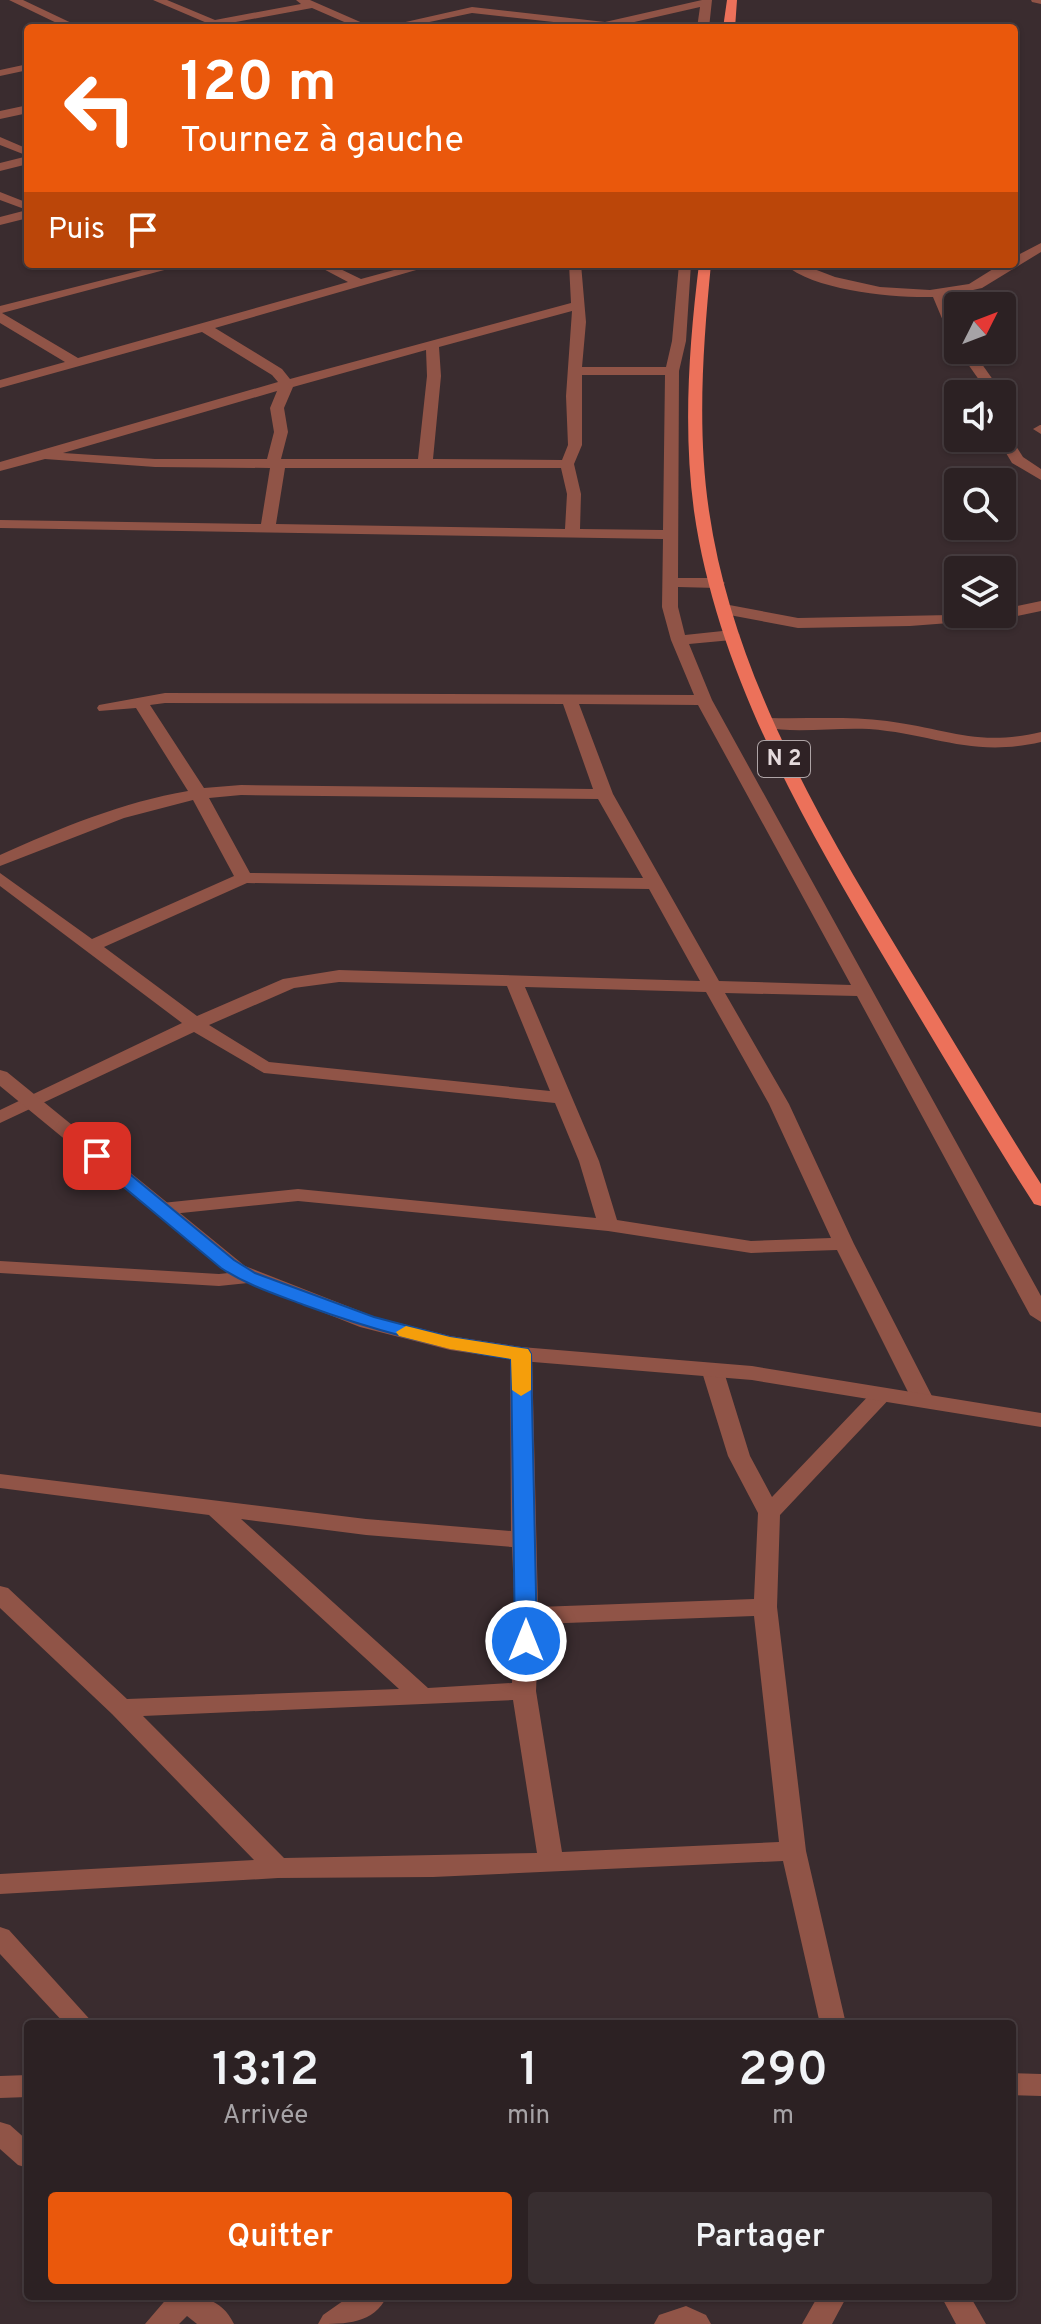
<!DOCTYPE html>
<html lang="fr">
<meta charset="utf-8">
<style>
body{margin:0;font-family:Overpass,sans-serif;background:#382e30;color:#f1f3f6;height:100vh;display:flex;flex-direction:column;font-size:30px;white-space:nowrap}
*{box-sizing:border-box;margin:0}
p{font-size:26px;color:#a6a3a6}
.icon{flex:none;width:44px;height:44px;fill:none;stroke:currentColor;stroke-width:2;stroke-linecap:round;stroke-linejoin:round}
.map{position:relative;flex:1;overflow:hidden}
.side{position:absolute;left:24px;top:2020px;width:992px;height:280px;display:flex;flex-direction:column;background:#2c2123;border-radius:8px;box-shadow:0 2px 6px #0004,0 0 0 2px #483e41}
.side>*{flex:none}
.hud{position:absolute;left:24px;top:24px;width:994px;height:244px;border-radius:8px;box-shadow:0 2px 6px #0004,0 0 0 2px #483e41;background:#ea580c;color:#fff;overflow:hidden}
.needle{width:52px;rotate:48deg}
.tools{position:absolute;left:944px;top:292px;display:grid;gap:16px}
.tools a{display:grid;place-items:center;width:72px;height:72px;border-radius:8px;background:#2c2123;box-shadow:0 2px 6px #0004,0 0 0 2px #483e41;font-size:40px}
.pin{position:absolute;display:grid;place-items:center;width:68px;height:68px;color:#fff;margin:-34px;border-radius:16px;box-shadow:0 4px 12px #0006}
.me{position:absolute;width:88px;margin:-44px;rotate:0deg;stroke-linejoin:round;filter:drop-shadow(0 0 6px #0008)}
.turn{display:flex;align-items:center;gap:28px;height:168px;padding:0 24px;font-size:36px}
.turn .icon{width:104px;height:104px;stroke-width:2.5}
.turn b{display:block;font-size:56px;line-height:68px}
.then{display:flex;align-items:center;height:76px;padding:0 24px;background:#0003;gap:16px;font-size:30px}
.eta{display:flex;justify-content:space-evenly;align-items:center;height:136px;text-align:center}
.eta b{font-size:48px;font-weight:600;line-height:56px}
.action{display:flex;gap:16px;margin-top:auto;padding:16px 24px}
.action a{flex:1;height:92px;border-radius:8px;background:#ea580c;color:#fff;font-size:32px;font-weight:600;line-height:92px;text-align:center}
.action a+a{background:#382e30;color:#f1f3f6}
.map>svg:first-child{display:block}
</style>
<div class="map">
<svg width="1041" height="2324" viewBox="0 0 1041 2324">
<rect width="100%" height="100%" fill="#3a2c2f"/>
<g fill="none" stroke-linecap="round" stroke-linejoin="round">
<path fill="#905447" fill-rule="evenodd" d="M 9,0 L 23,0 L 82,28 L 67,28 Z
M 153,0 L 167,0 L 215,20 L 301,4 L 296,0 L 310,0 L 374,28 L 358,28 L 312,8 L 214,26 Z
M 702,0 L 712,0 L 709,28 L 697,28 L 700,7 L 608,28 L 472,13 L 401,28 L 379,28 L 472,7 L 605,22 Z
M 1031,0 L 1041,0 L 1041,4 L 1032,2 Z
M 28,64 L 28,70 L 0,76 L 0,70 Z
M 28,105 L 28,113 L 0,119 L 0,111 Z
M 0,137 L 28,149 L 28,164 L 0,171 L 0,163 L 28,156 L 0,145 Z
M 0,192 L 28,203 L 28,218 L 0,225 L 0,217 L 27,210 L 0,200 Z
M 1041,243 L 1041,252 L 982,288 L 946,296 L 958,324 L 958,344 L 951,340 L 933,297 C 893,298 815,291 784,264 L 801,264 L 835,277 L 880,287 L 930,290 L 969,284 L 1001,264 L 1014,264 L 1014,257 Z
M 166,264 L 187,264 L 2,313 L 78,358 L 348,282 L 314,264 L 330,264 L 361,279 L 416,264 L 437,264 L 215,328 L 282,369 L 290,379 L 571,303 L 569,264 L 581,264 L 586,322 L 582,367 L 666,367 L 672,341 L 679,264 L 691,264 L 686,341 L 679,371 L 678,578 L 717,578 L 725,583 L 717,588 L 678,587 L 678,607 L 685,635 L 732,630 L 740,635 L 732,640 L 689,644 L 712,700 L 1041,1296 L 1041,1322 L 1030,1315 L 857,996 L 725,993 L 789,1104 L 854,1244 L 933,1398 L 930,1403 L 914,1403 L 911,1398 L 837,1250 L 751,1253 L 608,1231 L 298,1201 L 162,1215 L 152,1209 L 162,1203 L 298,1189 L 596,1218 L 579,1161 L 555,1103 L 264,1073 L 194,1032 L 0,1123 L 0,1110 L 182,1023 L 0,886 L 0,873 L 92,939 L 234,876 L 193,800 L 124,818 L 0,866 L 0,855 C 60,828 123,802 188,791 L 136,708 L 99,711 L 97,708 L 99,705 L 165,693 L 694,695 L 671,640 L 662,607 L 663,539 L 0,528 L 0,520 L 261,524 L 270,468 L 155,467 L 45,459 L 0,471 L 0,462 L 278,382 L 272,375 L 202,332 L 0,388 L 0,380 L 65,362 L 0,323 L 0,306 ZM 572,311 L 566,396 L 568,445 L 562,460 L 433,459 L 441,376 L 439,347 ZM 426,350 L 427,376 L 418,459 L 281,459 L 288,432 L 284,408 L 293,387 ZM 582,375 L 665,375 L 663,530 L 580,529 L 581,494 L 574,464 L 582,445 ZM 277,391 L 270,408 L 274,432 L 267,459 L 155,459 L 63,453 ZM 285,468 L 561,468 L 567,494 L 565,529 L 276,524 ZM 165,703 L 563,704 L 593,789 L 241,785 L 204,788 L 150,705 ZM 579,704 L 698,705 L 851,985 L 719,981 L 613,794 ZM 241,795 L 598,799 L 643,878 L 250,873 L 209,798 ZM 247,883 L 649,889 L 700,981 L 339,970 L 283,979 L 197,1016 L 104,947 ZM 339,982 L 507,986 L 550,1091 L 269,1062 L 209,1025 L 294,988 ZM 525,987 L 706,992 L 769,1104 L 831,1238 L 751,1241 L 617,1220 L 599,1161 Z
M 958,350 L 972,350 L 1003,394 L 1002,395 L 989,394 Z
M 1040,425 L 1041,425 L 1041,434 L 1033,429 Z
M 1002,431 L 1007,432 L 1023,457 L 1041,469 L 1041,480 L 1012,463 L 997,438 L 1002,438 Z
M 1041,601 L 1041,611 L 1002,619 L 910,626 L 798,628 L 724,614 L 716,609 L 724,604 L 798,618 L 1002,614 L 1002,609 Z
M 769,718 C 808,719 848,716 887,721 C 949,729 976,747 1041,732 L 1041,742 C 971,758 935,734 869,729 C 835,727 796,734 763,727 L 761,723 Z
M 0,1261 L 219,1274 L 248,1271 L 258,1277 L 248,1283 L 219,1286 L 0,1273 Z
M 521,1347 L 532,1354 L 538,1607 L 754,1599 L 758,1513 L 728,1456 L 702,1372 L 705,1367 L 721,1367 L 724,1372 L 750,1456 L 772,1497 L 875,1389 L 891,1389 L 894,1394 L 780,1515 L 777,1607 L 806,1851 L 846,2024 L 820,2024 L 783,1861 L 433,1877 L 278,1878 L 0,1894 L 0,1874 L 254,1860 L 112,1714 L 0,1608 L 0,1586 L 8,1588 L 127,1699 L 399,1689 L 209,1515 L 0,1488 L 0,1474 L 366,1519 L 511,1531 L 510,1354 ZM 241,1519 L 366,1535 L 512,1547 L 515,1616 L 512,1683 L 428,1688 ZM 754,1616 L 779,1842 L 562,1852 L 536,1691 L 539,1624 ZM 513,1700 L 537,1853 L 284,1858 L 143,1716 Z
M 0,1927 L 9,1930 L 94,2024 L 65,2024 L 0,1954 Z
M 1012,2073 L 1041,2074 L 1041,2096 L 1012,2095 Z
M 28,2075 L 28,2097 L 0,2098 L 0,2076 Z
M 0,2122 L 10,2125 L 28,2141 L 28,2168 L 18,2165 L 0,2149 Z
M 169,2296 C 196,2296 220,2295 234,2324 L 197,2324 L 187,2316 L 179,2324 L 145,2324 Z
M 350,2296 L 387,2296 C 374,2324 345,2324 318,2324 L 323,2315 Z
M 818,2296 L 847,2296 L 832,2324 L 802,2324 Z
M 941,2296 L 970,2296 L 986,2324 L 956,2324 Z
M 686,2306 L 706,2315 L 711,2324 L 654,2324 L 659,2315 Z"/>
<path fill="#905447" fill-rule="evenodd" d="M 0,1070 L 7,1072 L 245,1266 L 375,1317 L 450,1336 L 521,1347 L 752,1366 L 1041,1413 L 1041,1427 L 752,1380 L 521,1361 L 450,1350 L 360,1327 L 231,1276 L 0,1086 Z"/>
<path fill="#ec715a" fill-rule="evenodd" d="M 727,0 L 737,0 L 735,28 L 723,28 Z
M 699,264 L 711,264 C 703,346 697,429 709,511 C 734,682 830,838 918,983 C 959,1050 999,1118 1041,1184 L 1041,1206 L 1034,1204 L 1013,1171 C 968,1099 925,1026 882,954 C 801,817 717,671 694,511 C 683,429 689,346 699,264 Z"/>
</g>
<path fill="#1a73e8" stroke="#114b97" stroke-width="2" d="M 97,1150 L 103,1152 L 234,1260 L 255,1273 L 374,1317 L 450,1337 L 528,1349 L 531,1354 L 537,1641 L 534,1646 L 518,1646 L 515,1641 L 511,1359 C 440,1348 372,1330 304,1305 C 275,1294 247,1285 221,1268 L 90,1159 L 88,1156 L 90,1152 Z"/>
<path fill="#f59e0b" d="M 406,1326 L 450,1337 L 528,1349 L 531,1354 L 531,1390 L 521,1396 L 512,1390 L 511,1359 L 450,1349 L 399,1336 L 396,1332 Z"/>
<g text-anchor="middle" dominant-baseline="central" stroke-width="8" stroke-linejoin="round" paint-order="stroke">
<rect fill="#2f2225" stroke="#aea4a6" stroke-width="2" x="758" y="741" width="52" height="36" rx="6"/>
<g font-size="22" font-weight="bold" fill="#e5dbdd">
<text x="784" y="759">N 2</text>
</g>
</g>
</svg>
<div class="tools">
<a><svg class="needle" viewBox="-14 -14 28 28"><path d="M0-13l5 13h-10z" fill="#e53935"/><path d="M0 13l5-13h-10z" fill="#a6a3a6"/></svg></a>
<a><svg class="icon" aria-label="sound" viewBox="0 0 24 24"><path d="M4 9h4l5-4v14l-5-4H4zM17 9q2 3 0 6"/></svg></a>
<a><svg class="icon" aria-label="search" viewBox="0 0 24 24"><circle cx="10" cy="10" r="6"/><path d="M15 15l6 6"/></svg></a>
<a><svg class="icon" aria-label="layers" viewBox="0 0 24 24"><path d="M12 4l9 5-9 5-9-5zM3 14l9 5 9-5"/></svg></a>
</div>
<div class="pin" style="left:97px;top:1156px;background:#d93025"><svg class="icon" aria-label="arrive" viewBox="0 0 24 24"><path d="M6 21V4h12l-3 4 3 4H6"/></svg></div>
<svg class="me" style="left:526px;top:1641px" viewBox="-20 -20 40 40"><circle r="17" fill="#1a73e8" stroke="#fff" stroke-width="3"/><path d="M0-11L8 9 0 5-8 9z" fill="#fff"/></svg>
<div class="hud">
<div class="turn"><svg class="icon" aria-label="left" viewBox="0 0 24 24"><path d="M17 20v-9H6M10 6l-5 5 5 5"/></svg><div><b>120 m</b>Tournez à gauche</div></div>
<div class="then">Puis<svg class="icon" aria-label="arrive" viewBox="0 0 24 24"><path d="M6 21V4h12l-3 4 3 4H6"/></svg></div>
</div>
<section class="side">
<div class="eta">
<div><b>13:12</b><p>Arrivée</p></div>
<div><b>1</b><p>min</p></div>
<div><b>290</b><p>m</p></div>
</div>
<div class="action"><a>Quitter</a><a>Partager</a></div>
</section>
</div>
